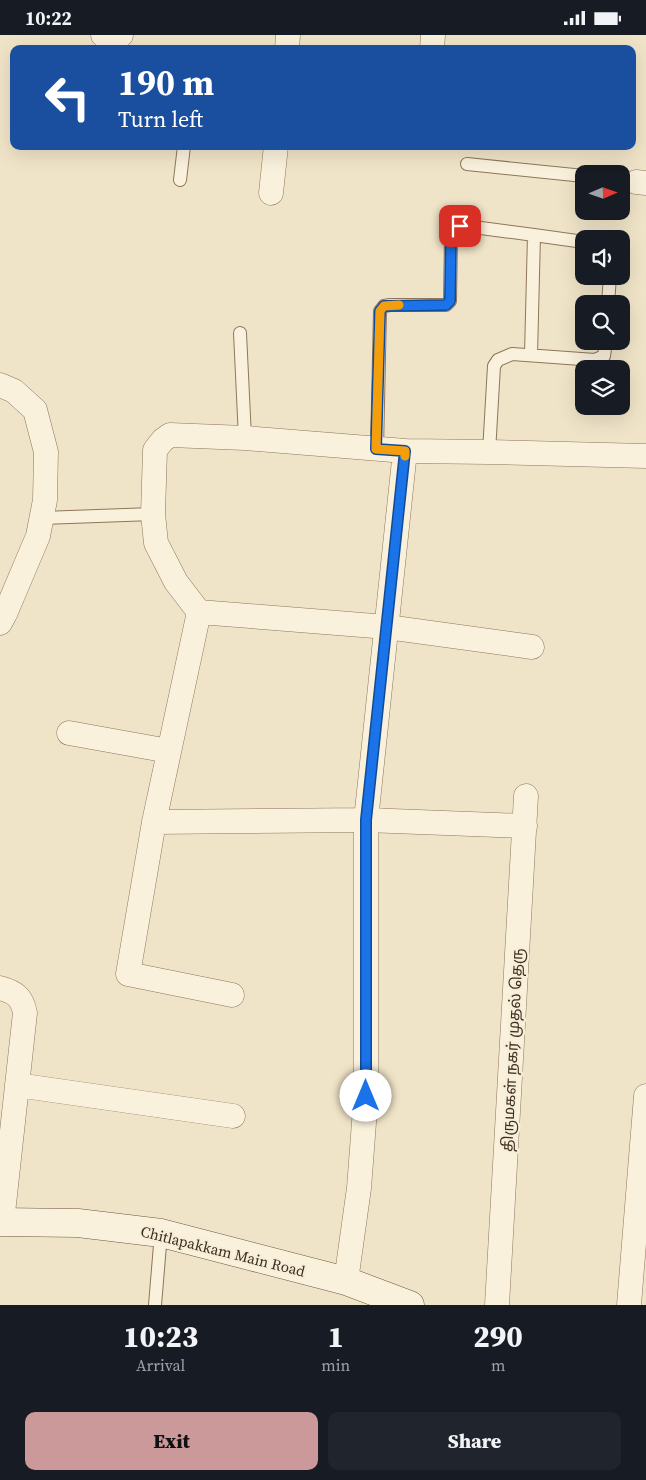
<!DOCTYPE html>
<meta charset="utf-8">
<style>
body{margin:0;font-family:"Source Serif 4","Noto Sans Tamil",serif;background:#20242c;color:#f1f3f6;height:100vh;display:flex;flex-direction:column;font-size:19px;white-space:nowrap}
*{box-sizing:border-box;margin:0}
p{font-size:16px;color:#9ea1a6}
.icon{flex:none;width:28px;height:28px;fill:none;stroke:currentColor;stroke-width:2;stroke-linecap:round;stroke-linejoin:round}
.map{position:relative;height:1270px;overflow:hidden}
.drawer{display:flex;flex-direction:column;background:#171b24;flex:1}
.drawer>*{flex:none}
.hud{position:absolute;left:10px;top:10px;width:626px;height:105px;border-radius:10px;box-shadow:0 5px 20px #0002;background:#1a4fa0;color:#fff;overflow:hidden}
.needle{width:32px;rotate:88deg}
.controls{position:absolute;left:575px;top:130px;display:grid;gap:10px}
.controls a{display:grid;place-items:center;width:55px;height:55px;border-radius:10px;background:#171b24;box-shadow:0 5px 20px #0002;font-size:25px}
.pin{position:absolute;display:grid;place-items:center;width:42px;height:42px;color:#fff;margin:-21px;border-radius:10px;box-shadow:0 2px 8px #0006}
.me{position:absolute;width:55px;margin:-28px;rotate:0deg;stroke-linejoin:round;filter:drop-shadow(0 0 4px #0008)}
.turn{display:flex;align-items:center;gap:18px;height:105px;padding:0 25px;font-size:22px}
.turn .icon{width:65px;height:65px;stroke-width:2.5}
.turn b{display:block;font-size:35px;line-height:42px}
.eta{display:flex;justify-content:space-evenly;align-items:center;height:85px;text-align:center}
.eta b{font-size:30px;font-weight:800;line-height:35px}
.primary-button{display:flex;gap:10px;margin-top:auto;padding:10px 25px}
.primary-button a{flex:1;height:58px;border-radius:10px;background:#cc999b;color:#111;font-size:20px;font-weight:800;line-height:58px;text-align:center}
.primary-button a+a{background:#20242c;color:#f1f3f6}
.status{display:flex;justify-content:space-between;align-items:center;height:35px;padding:0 25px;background:#171b24;direction:ltr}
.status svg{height:14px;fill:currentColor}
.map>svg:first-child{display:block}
</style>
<div class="status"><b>10:22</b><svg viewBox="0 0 49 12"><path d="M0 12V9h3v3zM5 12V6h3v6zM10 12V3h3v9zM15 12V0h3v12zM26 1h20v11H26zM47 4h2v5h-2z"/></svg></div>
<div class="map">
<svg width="646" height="1270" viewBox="0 0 646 1270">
<rect width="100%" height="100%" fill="#f0e4c8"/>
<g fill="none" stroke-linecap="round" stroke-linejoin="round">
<g stroke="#8d765c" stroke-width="14">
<path id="lane" d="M 467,129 L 584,141
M 180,145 L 184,111
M 534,200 L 584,207
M 608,269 L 610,241
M 240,298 L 245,403
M 377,414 L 380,276 L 384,271 L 390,270 L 446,270 L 450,266 L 451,201 L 455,193 L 466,191 L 534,200 L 531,320
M 489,417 L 494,331 L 498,325 L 512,319 L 595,325 L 604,321 L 606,306
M 42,483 L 153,479
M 155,1270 L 161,1198"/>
</g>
<g stroke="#8d765c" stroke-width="25">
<path id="street" d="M 103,0 L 121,0
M 287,14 L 288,0
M 432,14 L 433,0
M 636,147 L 646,148
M 271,158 L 276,111
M 0,350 L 14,356 L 35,375 L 46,417 L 45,465 L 38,501 L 5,579 L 0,588
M 199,577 L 176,547 L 156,508 L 153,479 L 155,415 L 163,405 L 170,400 L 245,403 L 405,416 L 489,417 L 646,421
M 69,698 L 169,716
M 154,787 L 366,785 L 525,791
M 0,953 C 15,957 22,962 25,978 L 2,1187
M 232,960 L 128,939 L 154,787 L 199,577 L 387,592 L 532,612
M 17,1050 L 233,1081
M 346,1246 L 359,1153 L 366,1061 L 366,785 L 405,416
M 497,1270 L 526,761
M 629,1270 L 646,1061"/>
</g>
<g stroke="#6f573f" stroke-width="29">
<path id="secondary" d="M 0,1187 L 78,1188 L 161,1198 L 346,1246 L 410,1270"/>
</g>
<use href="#lane" stroke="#faf1dc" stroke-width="12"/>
<use href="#street" stroke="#faf1dc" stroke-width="24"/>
<use href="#secondary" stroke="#faf1dc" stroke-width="28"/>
</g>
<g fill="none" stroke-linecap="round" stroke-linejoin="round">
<g stroke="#114b97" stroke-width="12">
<path id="route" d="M 366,1061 L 366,785 L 405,416 L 376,414 L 380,276 L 384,271 L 446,270 L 450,266 L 451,201 L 455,193 L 460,191"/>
</g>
<use href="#route" stroke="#1a73e8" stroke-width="9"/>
<path stroke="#f59e0b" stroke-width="9" d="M 399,270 L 384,271 L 380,276 L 376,414 L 405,416 L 405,421"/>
</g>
<g text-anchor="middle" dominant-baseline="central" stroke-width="4.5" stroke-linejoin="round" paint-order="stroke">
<g font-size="15" fill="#3d2e20" stroke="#f7eed8">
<text transform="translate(512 1015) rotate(-87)">திருமகள் நகர் முதல் தெரு</text>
<text transform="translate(223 1216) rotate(14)">Chitlapakkam Main Road</text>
</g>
</g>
</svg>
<div class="controls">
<a><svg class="needle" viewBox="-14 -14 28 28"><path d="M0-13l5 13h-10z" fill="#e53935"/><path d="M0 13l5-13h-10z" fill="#9ea1a6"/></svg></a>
<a><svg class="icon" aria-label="sound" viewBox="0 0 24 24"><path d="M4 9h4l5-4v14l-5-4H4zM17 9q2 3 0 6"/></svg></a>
<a><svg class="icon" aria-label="search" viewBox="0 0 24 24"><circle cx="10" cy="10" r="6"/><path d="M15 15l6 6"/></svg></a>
<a><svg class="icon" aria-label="layers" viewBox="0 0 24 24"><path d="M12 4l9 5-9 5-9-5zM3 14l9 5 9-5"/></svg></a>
</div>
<div class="pin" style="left:460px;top:191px;background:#d93025"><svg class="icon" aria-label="arrive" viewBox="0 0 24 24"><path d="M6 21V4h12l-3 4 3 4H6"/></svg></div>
<svg class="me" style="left:366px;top:1061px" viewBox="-20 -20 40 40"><circle r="19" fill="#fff"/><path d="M0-13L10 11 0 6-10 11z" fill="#1a73e8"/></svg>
<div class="hud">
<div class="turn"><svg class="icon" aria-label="left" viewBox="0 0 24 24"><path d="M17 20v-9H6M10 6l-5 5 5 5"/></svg><div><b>190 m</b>Turn left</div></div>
</div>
</div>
<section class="drawer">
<div class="eta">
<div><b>10:23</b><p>Arrival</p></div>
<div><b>1</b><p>min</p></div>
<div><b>290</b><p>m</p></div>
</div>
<div class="primary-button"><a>Exit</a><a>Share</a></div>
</section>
